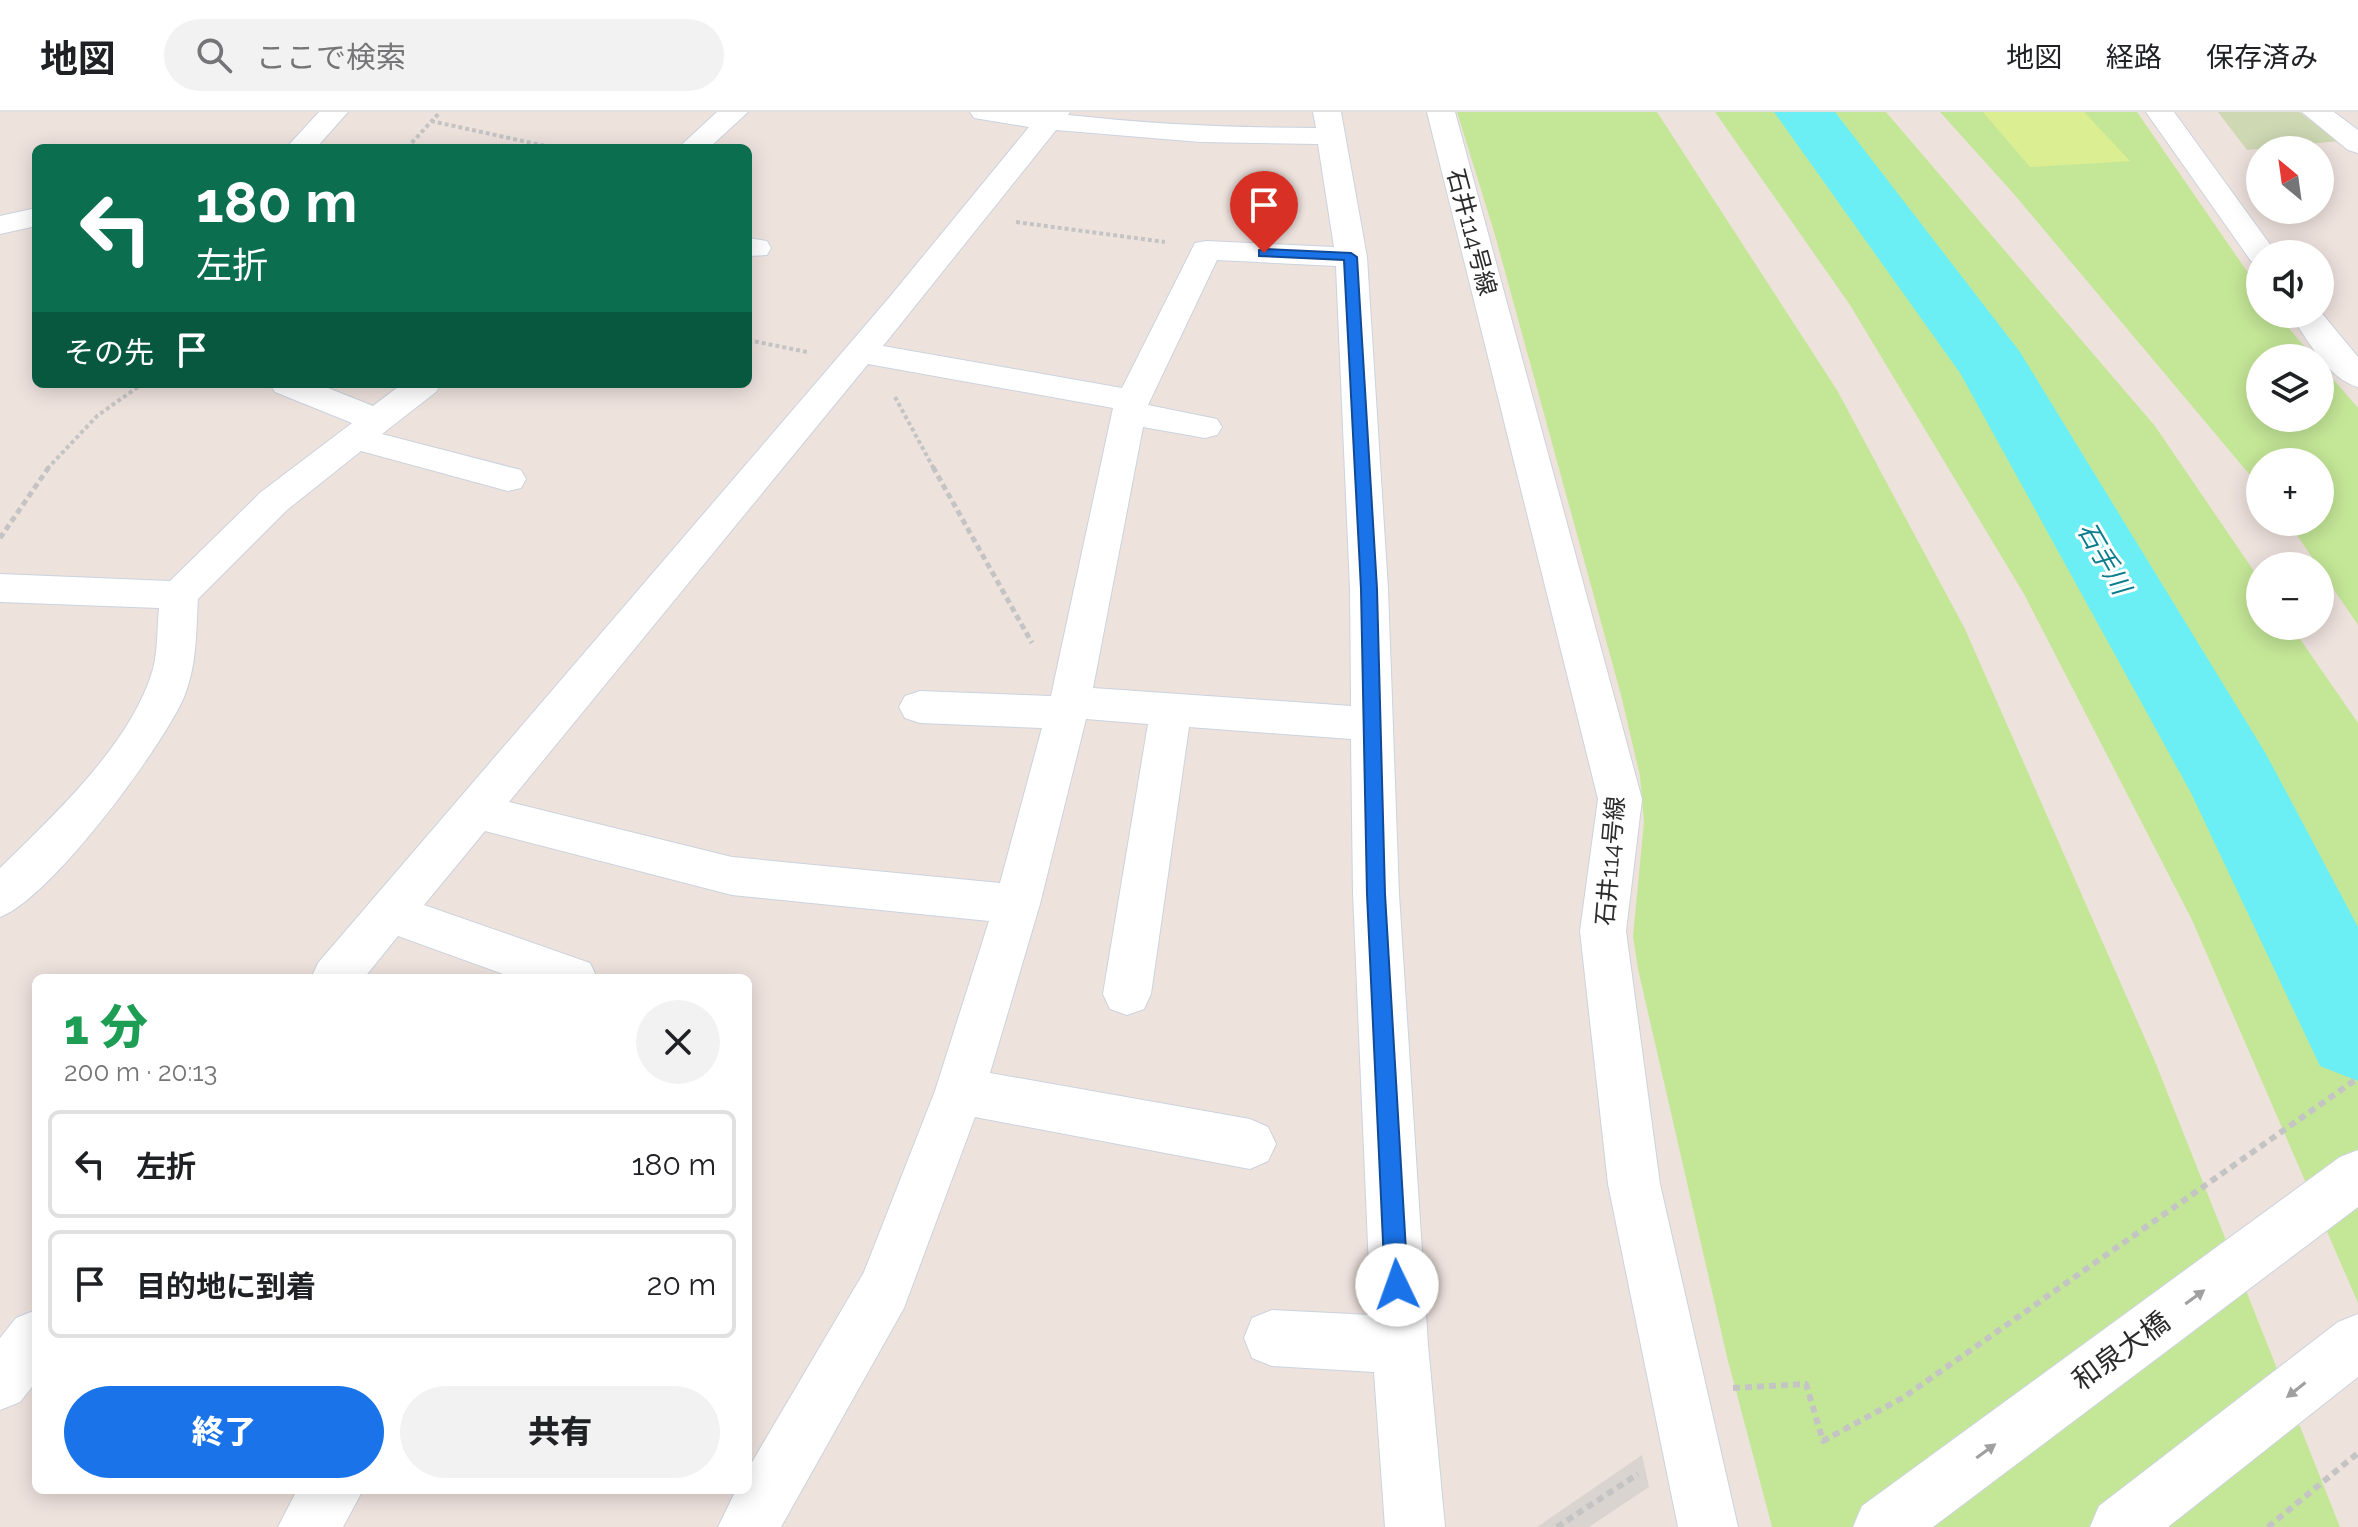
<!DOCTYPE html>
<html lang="ja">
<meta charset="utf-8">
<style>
body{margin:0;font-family:Raleway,"Noto Sans JP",sans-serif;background:#f2f2f2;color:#202124;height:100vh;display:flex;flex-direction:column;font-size:30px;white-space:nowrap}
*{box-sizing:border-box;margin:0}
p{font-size:26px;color:#757577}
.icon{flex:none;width:44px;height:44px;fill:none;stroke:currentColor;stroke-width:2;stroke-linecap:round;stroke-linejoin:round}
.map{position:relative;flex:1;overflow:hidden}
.drawer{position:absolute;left:32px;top:862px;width:720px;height:520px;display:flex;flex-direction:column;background:#fff;border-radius:12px;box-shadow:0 4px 20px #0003}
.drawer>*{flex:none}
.hud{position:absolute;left:32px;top:32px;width:720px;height:244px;border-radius:12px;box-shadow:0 4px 20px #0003;background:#0b6e4f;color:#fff;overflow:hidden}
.needle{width:52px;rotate:331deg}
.fabs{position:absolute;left:2246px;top:24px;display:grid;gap:16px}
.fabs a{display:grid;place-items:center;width:88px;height:88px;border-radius:50%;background:#fff;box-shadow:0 4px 20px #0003;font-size:40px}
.pin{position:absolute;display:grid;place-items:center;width:68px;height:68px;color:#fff;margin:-82px -34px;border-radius:50% 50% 50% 0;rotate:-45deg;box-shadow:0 0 8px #0007}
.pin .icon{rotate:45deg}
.me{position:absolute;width:88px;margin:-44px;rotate:357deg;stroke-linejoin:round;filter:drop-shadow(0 0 6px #0008)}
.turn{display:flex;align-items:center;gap:28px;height:168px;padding:0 32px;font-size:36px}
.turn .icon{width:104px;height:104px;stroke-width:2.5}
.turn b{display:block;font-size:56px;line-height:68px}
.then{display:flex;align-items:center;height:76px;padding:0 32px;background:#0003;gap:16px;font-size:30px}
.round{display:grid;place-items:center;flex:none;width:84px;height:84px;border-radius:42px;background:#f2f2f2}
.overview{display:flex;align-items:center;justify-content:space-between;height:136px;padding:0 32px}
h1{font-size:48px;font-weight:800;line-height:60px;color:#1e9e55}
.action{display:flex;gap:16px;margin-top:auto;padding:16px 32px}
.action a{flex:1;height:92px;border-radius:48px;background:#1a73e8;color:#fff;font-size:32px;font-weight:800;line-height:92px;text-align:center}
.action a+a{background:#f2f2f2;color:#202124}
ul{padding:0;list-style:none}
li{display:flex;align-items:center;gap:24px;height:108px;margin:0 16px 12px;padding:0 16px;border:4px solid #e0e0e0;border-radius:12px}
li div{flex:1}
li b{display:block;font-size:30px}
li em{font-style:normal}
header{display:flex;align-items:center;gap:48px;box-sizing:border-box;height:112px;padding:0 40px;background:#fff;border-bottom:2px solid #e0e0e0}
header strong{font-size:38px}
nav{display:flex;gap:44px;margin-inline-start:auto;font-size:28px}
.search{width:560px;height:72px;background:#f2f2f2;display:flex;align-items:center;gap:20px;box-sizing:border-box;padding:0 28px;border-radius:44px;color:#757577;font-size:30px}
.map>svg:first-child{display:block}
</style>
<header>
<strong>地図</strong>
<div class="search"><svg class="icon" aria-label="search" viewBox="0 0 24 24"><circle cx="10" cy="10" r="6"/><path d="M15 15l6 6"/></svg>ここで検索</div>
<nav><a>地図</a><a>経路</a><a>保存済み</a></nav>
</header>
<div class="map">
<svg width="2358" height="1415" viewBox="0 0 2358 1415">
<rect width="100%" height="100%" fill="#eee2dd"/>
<path fill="#c4e797" d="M 1457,0 L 1657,0 L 1837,278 L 1965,517 L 2154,947 L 2340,1415 L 1772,1415 L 1727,1245 L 1638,857 L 1633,824 L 1644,710 L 1640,664 L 1621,583 L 1495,123 Z
M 1715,0 L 1886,0 L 2155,314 L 2260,468 L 2260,514 L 2291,514 L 2358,611 L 2358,1191 L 2192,808 L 2024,482 L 1850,193 Z
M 1940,0 L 2137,0 L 2260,178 L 2260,202 L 2277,202 L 2314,246 L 2260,246 L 2260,306 L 2320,306 L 2320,252 L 2358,296 L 2358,513 L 2288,410 L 2320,410 L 2320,350 L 2260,350 L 2260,375 L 2013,81 Z"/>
<path fill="#ced8b3" d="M 2218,0 L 2299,0 L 2338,29 L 2247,38 Z"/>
<path fill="#dcee92" d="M 1983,0 L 2084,0 L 2130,49 L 2030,55 Z"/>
<path fill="#d9d4d0" d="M 1642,1343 L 1649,1375 L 1589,1415 L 1537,1415 Z"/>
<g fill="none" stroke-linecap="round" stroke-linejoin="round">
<path fill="#6beff4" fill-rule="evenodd" d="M 1774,0 L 1835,0 L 2020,240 L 2266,642 L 2358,815 L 2358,969 L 2320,954 L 2191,681 L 1960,261 Z"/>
<g stroke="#cbd3de" stroke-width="2">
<path id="minor" d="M 319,0 L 348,0 L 316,36 L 286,36 Z
M 717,0 L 748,0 L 709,36 L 678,36 Z
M 970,0 L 1070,0 L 1068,3 C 1150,12 1233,16 1316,16 L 1313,0 L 1341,0 L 1367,145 L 1388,477 L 1399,782 L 1428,1233 L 1445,1415 L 1385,1415 L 1374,1260 L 1272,1254 L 1252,1246 L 1244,1226 L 1252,1206 L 1272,1198 L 1371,1203 L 1353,782 L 1351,627 L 1189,615 L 1151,882 L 1144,897 L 1127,903 L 1110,897 L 1103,882 L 1148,612 L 1086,607 L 1040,792 L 990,961 L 1250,1007 L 1268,1015 L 1276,1032 L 1268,1049 L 1250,1057 L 975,1005 L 904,1196 L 781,1415 L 718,1415 L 736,1378 L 748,1378 L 748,1357 L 864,1160 L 935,979 L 989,809 L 732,783 L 485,719 L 424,793 L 590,851 L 597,866 L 514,866 L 398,824 L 364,866 L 311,866 L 318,851 L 888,187 L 1029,15 L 974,6 ZM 1056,18 L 1200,30 L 1318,32 L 1334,135 L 1206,129 L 1195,131 L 1122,276 L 883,234 ZM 1217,148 L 1336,154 L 1350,477 L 1351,594 L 1093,576 L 1143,315 L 1205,326 L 1217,323 L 1222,315 L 1217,307 L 1148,293 ZM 868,252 L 1113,296 L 1051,584 L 920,579 L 905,584 L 899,595 L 905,606 L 920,611 L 1042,616 L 1000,771 L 732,745 L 509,690 Z
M 2146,0 L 2174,0 L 2277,142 L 2260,142 L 2260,151 L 2251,149 Z
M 2302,0 L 2334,0 L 2358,18 L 2358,41 L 2348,38 Z
M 36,96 L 36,114 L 0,122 L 0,104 Z
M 748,126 L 767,129 L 771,136 L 767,143 L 748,144 Z
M 2320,199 L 2358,245 L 2358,275 C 2328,267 2307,227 2290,202 L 2320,202 Z
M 270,272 L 318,272 L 373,294 L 402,272 L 441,272 L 436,280 L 382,322 L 521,358 L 526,367 L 521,376 L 508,379 L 361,339 L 287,398 L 198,487 C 196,521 197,553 184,585 C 162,636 50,787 0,805 L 0,756 C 54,703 132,631 153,557 C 158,538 157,516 159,496 L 0,490 L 0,462 L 170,469 L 261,380 L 352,311 L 275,280 Z
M 36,1198 L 36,1270 L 20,1290 L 0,1298 L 0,1226 L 16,1206 Z
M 297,1378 L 363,1378 L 343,1415 L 278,1415 Z"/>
</g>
<g stroke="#cbd3de" stroke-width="2">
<path id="tertiary" d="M 1427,0 L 1455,0 L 1642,687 L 1626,819 L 1660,1072 L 1738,1415 L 1678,1415 L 1608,1072 L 1580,819 L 1598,687 Z
M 2358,1038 L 2358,1095 L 1933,1415 L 1853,1415 L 1862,1394 L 2340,1045 Z
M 2358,1202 L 2358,1265 L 2168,1415 L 2090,1415 L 2099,1394 L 2338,1210 Z"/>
</g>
<path stroke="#c4c4c4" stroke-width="4" stroke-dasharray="4 3" stroke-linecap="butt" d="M 431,9 L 555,36
M 407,36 L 440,0
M 1016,110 L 1165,130
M 748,228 L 807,240
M 895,285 L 934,357
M 47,357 L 97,304 L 142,272"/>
<path stroke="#c4c4c4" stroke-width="5" stroke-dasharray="6 4" stroke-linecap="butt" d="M 933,355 L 1032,531
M 0,426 L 49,355"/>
<path stroke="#c4c4c4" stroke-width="6" stroke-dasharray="7 5" stroke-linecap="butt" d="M 1733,1276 L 1806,1272 L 1823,1329 L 1904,1285 L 2358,966
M 1557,1415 L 1638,1362
M 2268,1415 L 2358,1341"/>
<use href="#minor" fill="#fff" fill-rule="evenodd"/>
<use href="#tertiary" fill="#fff" fill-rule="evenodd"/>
</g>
<defs><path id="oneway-solid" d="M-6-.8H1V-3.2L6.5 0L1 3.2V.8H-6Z" transform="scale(2)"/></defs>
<g fill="#a0a0a0">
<use href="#oneway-solid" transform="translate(2195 1185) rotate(-36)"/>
<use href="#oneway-solid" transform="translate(2296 1278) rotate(142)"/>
<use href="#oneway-solid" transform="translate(1986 1339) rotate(-36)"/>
</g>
<path fill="#1a73e8" stroke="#114b97" stroke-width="2" d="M 1264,137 L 1351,141 L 1357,145 L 1377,477 L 1385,782 L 1408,1173 L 1405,1181 L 1397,1184 L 1389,1181 L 1385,1173 L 1367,782 L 1361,477 L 1344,148 L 1259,144 L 1259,138 Z"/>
<g text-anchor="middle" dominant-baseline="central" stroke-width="6" stroke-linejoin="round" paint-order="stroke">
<g font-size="24" fill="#2b2b2b" stroke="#fff">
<text transform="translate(1472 120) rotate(75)">石井114号線</text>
<text transform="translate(1610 749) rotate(-85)">石井114号線</text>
</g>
<g font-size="26" font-style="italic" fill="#087e8d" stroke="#fff">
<text transform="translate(2104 446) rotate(60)">石手川</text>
</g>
<g font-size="28" fill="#2b2b2b" stroke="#fff">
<text transform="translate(2121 1239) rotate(-36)">和泉大橋</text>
</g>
</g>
</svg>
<div class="fabs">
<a><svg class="needle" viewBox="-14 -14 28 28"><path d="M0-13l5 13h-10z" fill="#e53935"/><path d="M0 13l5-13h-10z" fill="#757577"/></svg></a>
<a><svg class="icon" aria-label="sound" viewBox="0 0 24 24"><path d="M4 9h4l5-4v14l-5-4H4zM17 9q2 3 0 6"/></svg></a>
<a><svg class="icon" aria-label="layers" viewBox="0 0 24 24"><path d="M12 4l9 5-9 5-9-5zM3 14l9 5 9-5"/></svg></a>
<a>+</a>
<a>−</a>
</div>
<div class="pin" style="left:1264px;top:141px;background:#d93025"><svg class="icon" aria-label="arrive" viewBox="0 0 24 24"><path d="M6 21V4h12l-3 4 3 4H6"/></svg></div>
<svg class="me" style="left:1397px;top:1173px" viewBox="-20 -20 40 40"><circle r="19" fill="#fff"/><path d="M0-13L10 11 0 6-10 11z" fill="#1a73e8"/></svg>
<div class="hud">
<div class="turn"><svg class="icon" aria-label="left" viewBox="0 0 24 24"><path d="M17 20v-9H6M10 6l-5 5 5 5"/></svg><div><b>180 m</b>左折</div></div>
<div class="then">その先<svg class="icon" aria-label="arrive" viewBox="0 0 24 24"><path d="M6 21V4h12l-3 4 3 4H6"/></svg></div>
</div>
<section class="drawer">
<div class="overview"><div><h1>1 分</h1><p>200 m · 20:13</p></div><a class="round"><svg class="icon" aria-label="close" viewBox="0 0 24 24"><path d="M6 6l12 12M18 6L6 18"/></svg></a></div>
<ul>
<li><svg class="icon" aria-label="left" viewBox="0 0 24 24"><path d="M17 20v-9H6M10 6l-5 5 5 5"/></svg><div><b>左折</b></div><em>180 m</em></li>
<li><svg class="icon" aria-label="arrive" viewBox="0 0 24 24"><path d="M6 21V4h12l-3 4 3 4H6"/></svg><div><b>目的地に到着</b></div><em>20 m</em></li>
</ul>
<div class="action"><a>終了</a><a>共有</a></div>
</section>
</div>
